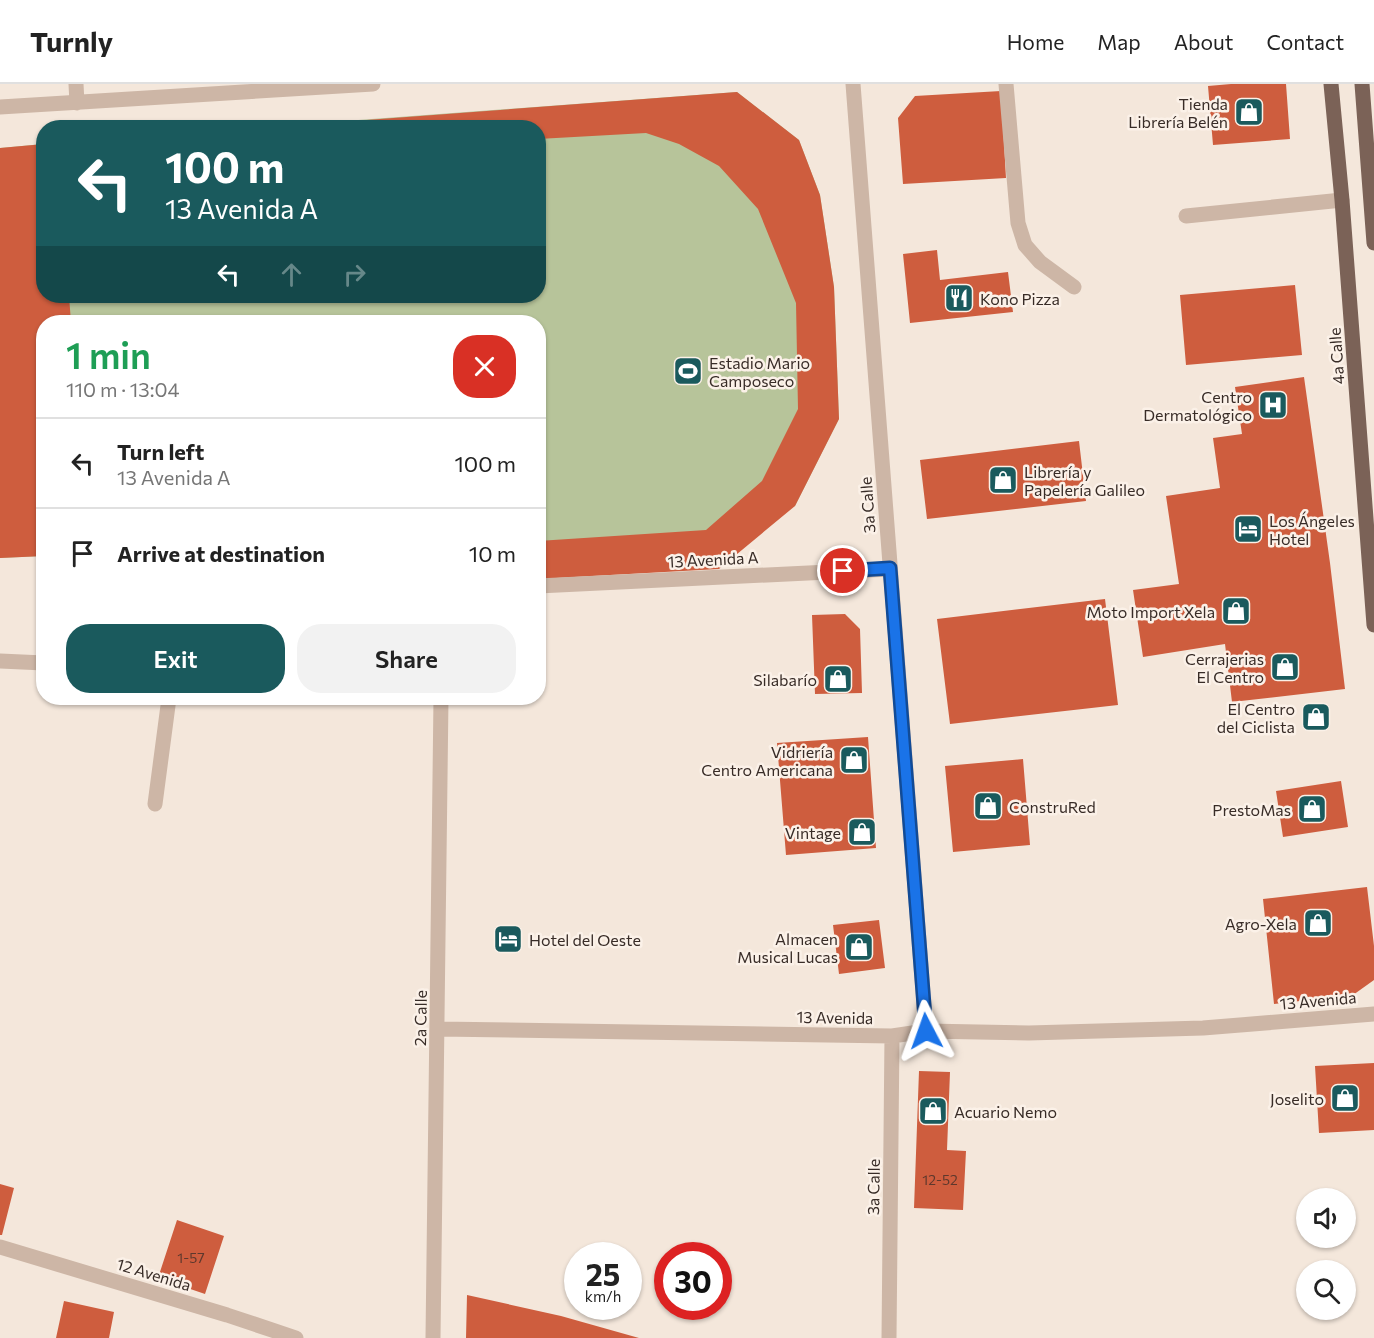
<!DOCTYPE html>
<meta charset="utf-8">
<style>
body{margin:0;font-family:Commissioner,sans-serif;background:#f2f2f2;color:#222;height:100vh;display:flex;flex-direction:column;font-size:22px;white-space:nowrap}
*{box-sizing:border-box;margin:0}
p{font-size:20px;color:#767676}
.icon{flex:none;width:33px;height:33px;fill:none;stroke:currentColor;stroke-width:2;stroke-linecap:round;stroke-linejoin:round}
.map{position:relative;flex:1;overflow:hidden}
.side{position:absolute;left:36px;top:231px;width:510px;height:390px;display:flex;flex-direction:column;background:#fff;border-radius:24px;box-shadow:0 2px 4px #0004}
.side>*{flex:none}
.hud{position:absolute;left:36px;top:36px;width:510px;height:183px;border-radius:24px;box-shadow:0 2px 4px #0004;background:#1a5a5d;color:#fff;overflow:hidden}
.controls{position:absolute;left:1296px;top:1104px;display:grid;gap:12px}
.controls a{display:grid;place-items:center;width:60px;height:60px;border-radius:50%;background:#fff;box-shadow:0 2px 4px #0004;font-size:30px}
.speed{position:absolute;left:564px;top:1158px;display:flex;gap:12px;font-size:30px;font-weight:700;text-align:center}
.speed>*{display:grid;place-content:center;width:78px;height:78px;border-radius:50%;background:#fff;box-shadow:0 2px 4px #0004;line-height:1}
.speed small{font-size:15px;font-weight:400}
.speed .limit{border:9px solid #d22;background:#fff;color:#111}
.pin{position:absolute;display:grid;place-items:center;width:51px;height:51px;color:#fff;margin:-26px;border:3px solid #fff;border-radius:50%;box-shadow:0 2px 6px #0007}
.me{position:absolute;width:66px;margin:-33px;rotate:356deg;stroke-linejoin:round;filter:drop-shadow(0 0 4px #0008)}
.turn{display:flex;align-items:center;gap:21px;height:126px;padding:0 30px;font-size:27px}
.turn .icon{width:78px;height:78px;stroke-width:2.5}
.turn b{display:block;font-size:42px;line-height:51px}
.lanes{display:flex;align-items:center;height:57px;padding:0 30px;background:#0003;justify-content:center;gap:30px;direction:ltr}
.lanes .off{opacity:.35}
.round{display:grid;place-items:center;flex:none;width:63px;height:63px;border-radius:24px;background:#f2f2f2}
.overview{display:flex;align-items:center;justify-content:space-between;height:102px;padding:0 30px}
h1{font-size:36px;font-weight:600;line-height:45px;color:#1e9e55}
.action{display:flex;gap:12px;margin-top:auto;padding:12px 30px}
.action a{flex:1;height:69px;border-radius:24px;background:#1a5a5d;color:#fff;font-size:24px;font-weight:600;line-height:69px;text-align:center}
.action a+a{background:#f2f2f2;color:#222}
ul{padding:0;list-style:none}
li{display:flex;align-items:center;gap:18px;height:90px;padding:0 30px;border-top:2px solid #e0e0e0}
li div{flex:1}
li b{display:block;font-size:22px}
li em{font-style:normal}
header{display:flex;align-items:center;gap:36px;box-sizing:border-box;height:84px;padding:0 30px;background:#fff;border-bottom:2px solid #e0e0e0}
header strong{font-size:28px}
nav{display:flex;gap:33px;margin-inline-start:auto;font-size:21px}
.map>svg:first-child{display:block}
</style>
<header>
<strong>Turnly</strong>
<nav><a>Home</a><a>Map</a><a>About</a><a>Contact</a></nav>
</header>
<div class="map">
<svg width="1374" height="1254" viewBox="0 0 1374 1254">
<rect width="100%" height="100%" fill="#f4e7db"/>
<path fill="#b7c49a" d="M 737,8 L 799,56 L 820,111 L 834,203 L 839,335 L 795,422 L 539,495 L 538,238 L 44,238 L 43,472 L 0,474 L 0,64 L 43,60 L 44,212 L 538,212 L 538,44 L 264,43 Z"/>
<path fill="#ce5d3e" d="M 1231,0 L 1286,0 L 1290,55 L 1213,61 L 1208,2 Z
M 1001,7 L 1006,94 L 903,100 L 898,34 L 915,12 Z
M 737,8 L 799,56 L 820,111 L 834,203 L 839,335 L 795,422 L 719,485 L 538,495 L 538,457 L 706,446 L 762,397 L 798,325 L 796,219 L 758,125 L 719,82 L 679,60 L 646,49 L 538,55 L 538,44 L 287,42 Z
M 44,60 L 44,212 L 69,212 L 71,238 L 44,238 L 44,472 L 0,474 L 0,64 Z
M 937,166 L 940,196 L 1008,188 L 1013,228 L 910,239 L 903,170 Z
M 1295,201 L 1302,271 L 1186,281 L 1180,211 Z
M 1304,293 L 1330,479 L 1345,605 L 1232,618 L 1225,560 L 1143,573 L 1133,506 L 1179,500 L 1166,412 L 1220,404 L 1213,354 L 1242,350 L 1235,303 Z
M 1079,357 L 1086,417 L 927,435 L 920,376 Z
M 1105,515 L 1118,621 L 950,640 L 937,535 Z
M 845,530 L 860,545 L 862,609 L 815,610 L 812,531 Z
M 868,653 L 876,764 L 786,771 L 777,659 Z
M 1023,675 L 1030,761 L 953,768 L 945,682 Z
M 1341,697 L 1348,743 L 1283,753 L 1276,707 Z
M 1367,803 L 1374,862 L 1374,896 L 1353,911 L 1274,920 L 1263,815 Z
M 879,836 L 885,884 L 839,890 L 833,841 Z
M 1374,979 L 1374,1046 L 1319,1049 L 1315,982 Z
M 919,987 L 950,988 L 947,1066 L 966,1067 L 963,1126 L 914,1124 Z
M 0,1100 L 14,1104 L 2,1151 L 0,1151 Z
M 177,1136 L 224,1152 L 205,1210 L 158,1194 Z
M 467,1211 L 561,1232 L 639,1254 L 466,1254 Z
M 64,1217 L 114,1228 L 109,1254 L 56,1254 Z"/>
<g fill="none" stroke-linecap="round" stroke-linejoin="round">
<path stroke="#cdb6a6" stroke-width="15" d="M 76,0 L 77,19
M 853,0 L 926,947
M 1006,0 L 1018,139 L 1025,161 L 1040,178 L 1074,203
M 0,23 L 373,0
M 1186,132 L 1342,116
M 538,502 L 890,485
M 0,577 L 44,579
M 155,720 L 169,614
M 438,945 L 892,952 L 926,947 L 1029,949 L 1203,944 L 1374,930
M 0,1163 L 227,1231 L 296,1254
M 433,1254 L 441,614
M 889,1254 L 892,952"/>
<path stroke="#7b6257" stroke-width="15" d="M 1331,0 L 1342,116 L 1374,541
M 1362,0 L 1374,159"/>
</g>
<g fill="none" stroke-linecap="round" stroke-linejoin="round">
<g stroke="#114b97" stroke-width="15">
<path id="route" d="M 843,487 L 890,484 L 926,947"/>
</g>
<use href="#route" stroke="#1a73e8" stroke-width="10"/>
</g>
<defs>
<g id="shop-square" transform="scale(1.5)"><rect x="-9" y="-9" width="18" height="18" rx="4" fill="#1a5a5d" stroke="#fbf1e8"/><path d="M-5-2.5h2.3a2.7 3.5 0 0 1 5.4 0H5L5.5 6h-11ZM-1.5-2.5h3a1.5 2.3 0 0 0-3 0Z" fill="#fff"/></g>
<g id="restaurant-square" transform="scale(1.5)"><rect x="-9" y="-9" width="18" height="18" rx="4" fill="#1a5a5d" stroke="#fbf1e8"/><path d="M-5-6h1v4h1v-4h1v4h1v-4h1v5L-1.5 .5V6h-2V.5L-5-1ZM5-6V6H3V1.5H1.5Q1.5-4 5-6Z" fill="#fff"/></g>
<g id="stadium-square" transform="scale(1.5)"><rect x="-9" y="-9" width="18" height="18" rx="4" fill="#1a5a5d" stroke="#fbf1e8"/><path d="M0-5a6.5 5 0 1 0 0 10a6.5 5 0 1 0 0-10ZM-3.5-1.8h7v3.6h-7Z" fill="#fff"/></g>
<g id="hospital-square" transform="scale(1.5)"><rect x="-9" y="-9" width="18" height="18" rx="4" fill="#1a5a5d" stroke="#fbf1e8"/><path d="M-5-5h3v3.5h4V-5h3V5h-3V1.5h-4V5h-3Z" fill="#fff"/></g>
<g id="hotel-square" transform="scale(1.5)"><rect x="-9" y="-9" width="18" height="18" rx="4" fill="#1a5a5d" stroke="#fbf1e8"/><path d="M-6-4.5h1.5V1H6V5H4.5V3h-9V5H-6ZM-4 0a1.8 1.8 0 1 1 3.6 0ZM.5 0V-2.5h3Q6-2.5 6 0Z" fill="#fff"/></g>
</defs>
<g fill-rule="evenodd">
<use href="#shop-square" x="1249" y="28"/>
<use href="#restaurant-square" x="959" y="214"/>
<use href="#stadium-square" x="688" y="287"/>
<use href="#hospital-square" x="1273" y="321"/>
<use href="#shop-square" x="1003" y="396"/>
<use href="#hotel-square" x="1248" y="445"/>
<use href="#shop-square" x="1236" y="527"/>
<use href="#shop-square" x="1285" y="583"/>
<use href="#shop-square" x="838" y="595"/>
<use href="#shop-square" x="1316" y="633"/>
<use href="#shop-square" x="854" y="676"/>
<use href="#shop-square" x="988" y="722"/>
<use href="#shop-square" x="1312" y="725"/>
<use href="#shop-square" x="862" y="748"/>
<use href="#shop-square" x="1318" y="839"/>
<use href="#hotel-square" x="508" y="855"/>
<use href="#shop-square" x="859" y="863"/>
<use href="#shop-square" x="1345" y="1014"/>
<use href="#shop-square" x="933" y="1027"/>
</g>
<g text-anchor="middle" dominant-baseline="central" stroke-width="5" stroke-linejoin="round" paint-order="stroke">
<g font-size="14" fill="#5e382d">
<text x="940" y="1095">12-52</text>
<text x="191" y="1173">1-57</text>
</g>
<g font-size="16" fill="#382c27" stroke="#fbf1e8" text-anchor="end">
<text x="1228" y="19">Tienda<tspan x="1228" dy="18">Librería Belén</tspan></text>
<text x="980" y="214" text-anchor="start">Kono Pizza</text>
<text x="709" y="278" text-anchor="start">Estadio Mario<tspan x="709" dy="18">Camposeco</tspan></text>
<text x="1252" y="312">Centro<tspan x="1252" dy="18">Dermatológico</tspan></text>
<text x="1024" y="387" text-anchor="start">Librería y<tspan x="1024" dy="18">Papelería Galileo</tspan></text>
<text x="1269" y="436" text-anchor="start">Los Ángeles<tspan x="1269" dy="18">Hotel</tspan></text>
<text x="1215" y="527">Moto Import Xela</text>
<text x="1264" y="574">Cerrajerias<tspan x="1264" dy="18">El Centro</tspan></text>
<text x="817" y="595">Silabarío</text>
<text x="1295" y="624">El Centro<tspan x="1295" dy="18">del Ciclista</tspan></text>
<text x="833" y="667">Vidriería<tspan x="833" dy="18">Centro Americana</tspan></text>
<text x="1009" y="722" text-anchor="start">ConstruRed</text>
<text x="1291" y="725">PrestoMas</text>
<text x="841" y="748">Vintage</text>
<text x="1297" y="839">Agro-Xela</text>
<text x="838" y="854">Almacen<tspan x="838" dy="18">Musical Lucas</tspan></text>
<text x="529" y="855" text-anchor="start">Hotel del Oeste</text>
<text x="1324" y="1014">Joselito</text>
<text x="954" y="1027" text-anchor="start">Acuario Nemo</text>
</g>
<g font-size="16" fill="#382c27" stroke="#fbf1e8">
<text transform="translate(1336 272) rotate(-94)">4a Calle</text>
<text transform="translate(867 421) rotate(-94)">3a Calle</text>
<text transform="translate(713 475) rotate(-3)">13 Avenida A</text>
<text transform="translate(1318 916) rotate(-5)">13 Avenida</text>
<text transform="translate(835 933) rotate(1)">13 Avenida</text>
<text transform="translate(420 934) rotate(-89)">2a Calle</text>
<text transform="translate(873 1103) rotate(-89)">3a Calle</text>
<text transform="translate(154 1190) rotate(17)">12 Avenida</text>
</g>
</g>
</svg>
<div class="controls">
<a><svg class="icon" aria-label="sound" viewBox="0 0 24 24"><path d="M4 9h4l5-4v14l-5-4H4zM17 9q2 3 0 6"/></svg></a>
<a><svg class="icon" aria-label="search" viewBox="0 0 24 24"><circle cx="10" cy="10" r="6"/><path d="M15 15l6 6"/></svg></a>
</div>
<div class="speed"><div>25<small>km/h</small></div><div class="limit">30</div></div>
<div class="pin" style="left:843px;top:487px;background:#d93025"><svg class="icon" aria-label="arrive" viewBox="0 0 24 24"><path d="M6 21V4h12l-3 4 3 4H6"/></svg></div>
<svg class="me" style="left:926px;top:947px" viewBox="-20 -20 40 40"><path d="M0-17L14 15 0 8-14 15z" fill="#1a73e8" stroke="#fff" stroke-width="4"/></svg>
<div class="hud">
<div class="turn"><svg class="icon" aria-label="left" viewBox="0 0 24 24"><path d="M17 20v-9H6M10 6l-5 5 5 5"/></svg><div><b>100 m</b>13 Avenida A</div></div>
<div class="lanes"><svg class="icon" aria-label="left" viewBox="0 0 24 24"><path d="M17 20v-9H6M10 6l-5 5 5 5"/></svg><svg class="icon off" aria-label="ahead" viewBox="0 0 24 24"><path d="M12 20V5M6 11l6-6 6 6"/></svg><svg class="icon off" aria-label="right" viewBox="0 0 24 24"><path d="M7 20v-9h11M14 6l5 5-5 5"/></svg></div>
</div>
<section class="side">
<div class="overview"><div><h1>1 min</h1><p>110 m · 13:04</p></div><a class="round" style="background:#d93025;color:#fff"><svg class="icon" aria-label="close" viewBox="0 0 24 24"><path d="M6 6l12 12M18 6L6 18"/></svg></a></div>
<ul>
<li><svg class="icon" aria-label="left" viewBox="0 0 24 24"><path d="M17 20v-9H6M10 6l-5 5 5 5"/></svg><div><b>Turn left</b><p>13 Avenida A</p></div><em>100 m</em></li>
<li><svg class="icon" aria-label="arrive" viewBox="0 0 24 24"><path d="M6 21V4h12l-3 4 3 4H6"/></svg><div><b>Arrive at destination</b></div><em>10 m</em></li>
</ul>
<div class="action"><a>Exit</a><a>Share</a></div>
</section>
</div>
